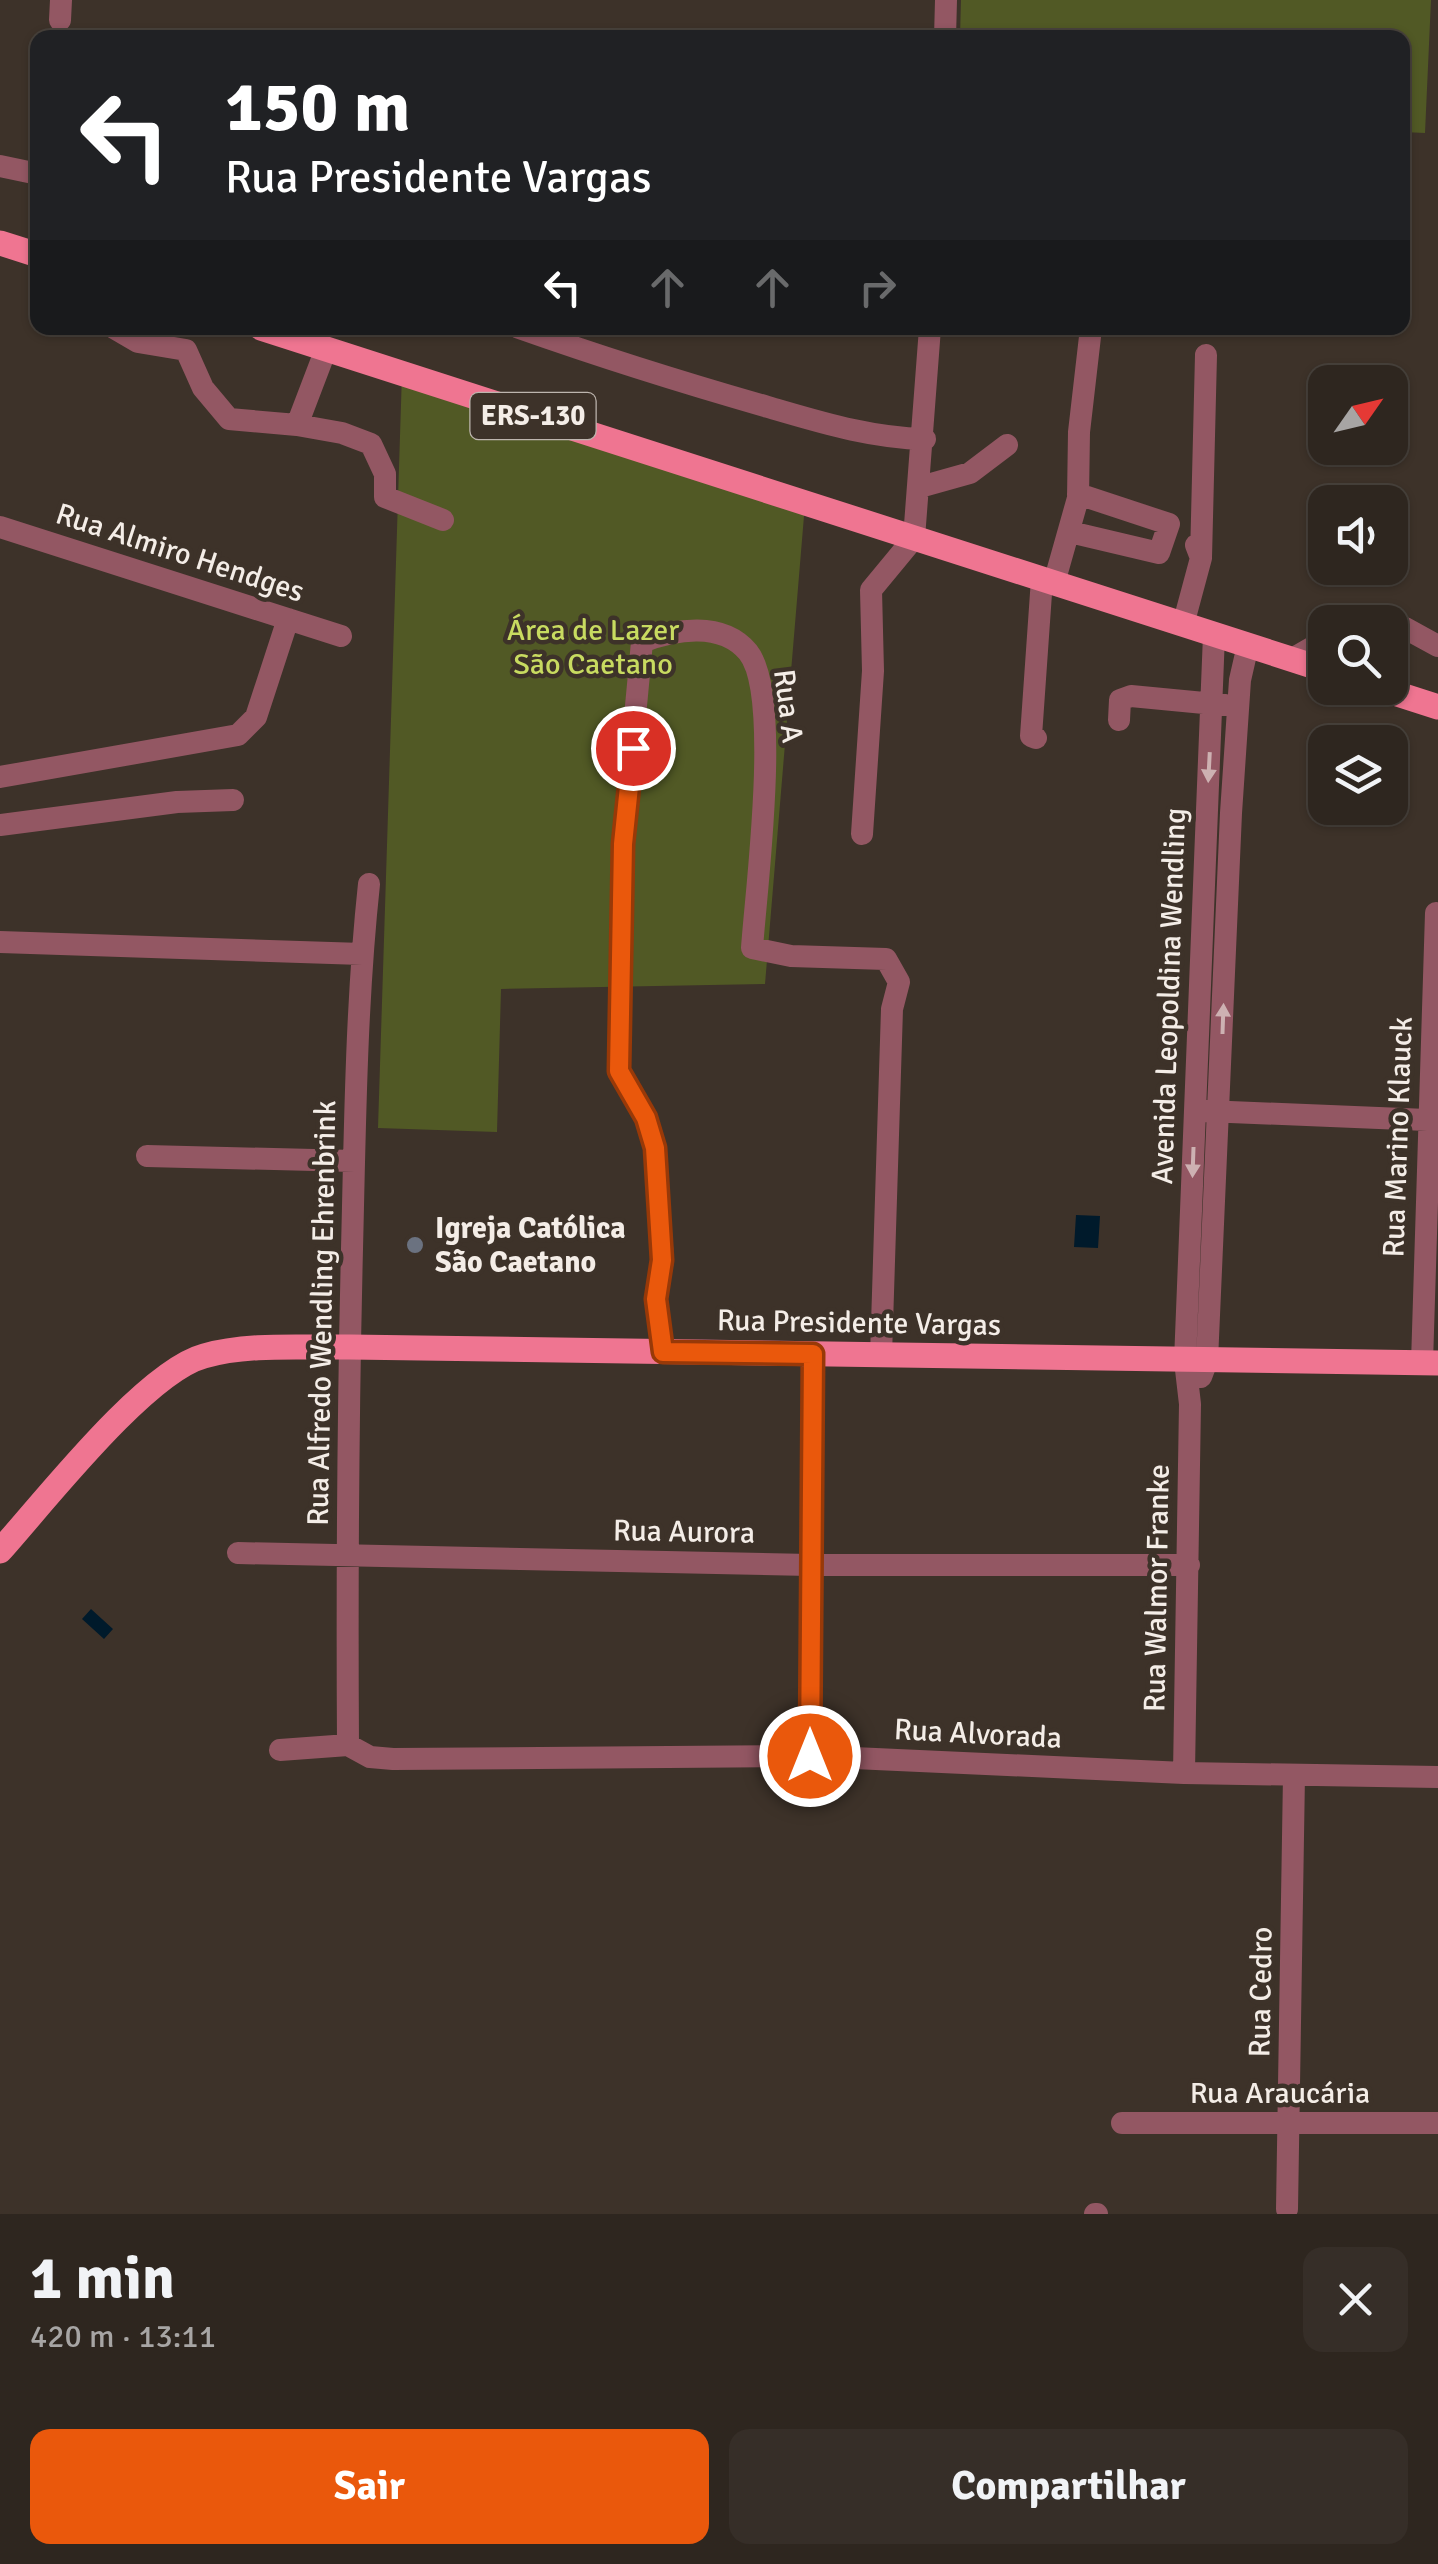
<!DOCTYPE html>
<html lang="pt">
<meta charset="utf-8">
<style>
body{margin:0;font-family:Signika,sans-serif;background:#362e28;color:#f1f3f6;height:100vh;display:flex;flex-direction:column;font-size:38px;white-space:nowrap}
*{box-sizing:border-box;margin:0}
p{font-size:32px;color:#a7a5a4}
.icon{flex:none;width:55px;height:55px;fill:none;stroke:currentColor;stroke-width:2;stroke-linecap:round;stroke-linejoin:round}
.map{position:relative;height:2214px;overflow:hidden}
.sheet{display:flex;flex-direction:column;background:#2e261f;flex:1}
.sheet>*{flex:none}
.top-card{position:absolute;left:30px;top:30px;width:1380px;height:305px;border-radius:20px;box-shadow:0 2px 8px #0004,0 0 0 2px #49433d;background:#202124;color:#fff;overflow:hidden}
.needle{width:65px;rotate:56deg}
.tools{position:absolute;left:1308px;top:365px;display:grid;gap:20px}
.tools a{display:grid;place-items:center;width:100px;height:100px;border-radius:20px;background:#2e261f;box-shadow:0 2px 8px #0004,0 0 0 2px #49433d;font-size:50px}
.pin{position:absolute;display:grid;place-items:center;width:85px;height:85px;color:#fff;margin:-42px;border:5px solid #fff;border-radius:50%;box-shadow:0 2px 10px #0007}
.me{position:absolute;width:110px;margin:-55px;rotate:0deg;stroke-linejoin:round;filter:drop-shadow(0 0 8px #0008)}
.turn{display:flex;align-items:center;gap:35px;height:210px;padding:0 30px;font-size:45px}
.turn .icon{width:130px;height:130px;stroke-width:2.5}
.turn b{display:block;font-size:70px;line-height:85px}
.lanes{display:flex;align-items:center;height:95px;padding:0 30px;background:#0003;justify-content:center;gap:50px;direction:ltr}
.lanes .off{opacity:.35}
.round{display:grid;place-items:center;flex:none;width:105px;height:105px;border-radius:20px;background:#362e28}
.headline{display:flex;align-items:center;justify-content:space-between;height:170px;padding:0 30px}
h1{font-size:60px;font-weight:700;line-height:75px}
.primary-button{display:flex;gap:20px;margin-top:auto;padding:20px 30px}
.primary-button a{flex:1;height:115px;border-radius:20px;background:#ea580c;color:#fff;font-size:40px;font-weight:700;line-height:115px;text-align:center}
.primary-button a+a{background:#362e28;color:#f1f3f6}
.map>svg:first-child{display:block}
</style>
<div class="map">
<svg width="1438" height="2214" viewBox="0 0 1438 2214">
<rect width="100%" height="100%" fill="#3d3229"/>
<path fill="#515925" d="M 961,0 L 1431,0 L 1425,133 L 1403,132 L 1402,38 L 960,37 Z
M 402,373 L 805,504 L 765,984 L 501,989 L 497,1132 L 378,1128 Z"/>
<path fill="#001a2b" d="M 1076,1215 L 1100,1216 L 1098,1248 L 1074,1247 Z
M 91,1609 L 113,1629 L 104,1639 L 82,1619 Z"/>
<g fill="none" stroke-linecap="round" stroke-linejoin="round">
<path stroke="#935763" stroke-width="22" d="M 60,20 L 61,0
M 945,38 L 946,0
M 0,166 L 38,174
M 114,328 L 138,342 L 186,350 L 203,388 L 229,419 L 297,425 L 326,349
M 519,328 C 601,357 684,383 768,407 C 820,422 870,438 925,439
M 297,425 L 342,433 L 371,444 L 385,474 L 385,497 L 443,520
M 920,487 L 970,473 L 1007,445
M 0,527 L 341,636
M 1070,532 L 1159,553 L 1169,524 L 1078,494
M 1201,558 L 1206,355
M 1054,583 L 1078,498 L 1079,432 L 1091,328
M 1183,625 L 1201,558 L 1196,545
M 1390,628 L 1405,628 L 1438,646
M 1292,659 L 1325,640
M 1119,720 L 1120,700 L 1131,696 L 1225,705
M 1036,738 L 1031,736 L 1042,579
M 0,777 L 238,735 L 256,717 L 288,619
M 0,825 L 177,802 L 233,800
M 862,834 L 873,671 L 871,590 L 914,538 L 930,328
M 0,942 L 362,954
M 1206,1111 L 1427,1120
M 147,1156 L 354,1161
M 663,1352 L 656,1299 L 663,1260 L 655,1148 L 646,1118 L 619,1071 L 623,844 L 642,642 C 675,629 722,621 748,652 C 782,694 756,889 752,948 L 791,956 L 886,959 L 899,982 L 892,1009 L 881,1356
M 1422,1363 L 1436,913
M 1201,1377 L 1207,1361 L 1231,813 L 1240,680 L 1248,645
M 238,1553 L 810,1565 L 1189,1565
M 348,1745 C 347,1580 348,1415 352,1249 C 355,1128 356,1005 369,884
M 280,1750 L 348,1745 L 370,1757 L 393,1759 L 810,1756 L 1184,1773 L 1438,1777
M 810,1756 L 813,1354
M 1184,1773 L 1190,1404 L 1185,1361 L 1214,635
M 1122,2123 L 1438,2123
M 1287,2209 L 1294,1775
M 1095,2214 L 1097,2214"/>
<path stroke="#ef7591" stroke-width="25" d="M 0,243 L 38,255
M 261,328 L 1325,670
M 1379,688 L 1438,707
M 0,1551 C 44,1502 145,1372 204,1356 C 249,1343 304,1348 350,1347 L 1438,1363"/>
</g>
<defs><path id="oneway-solid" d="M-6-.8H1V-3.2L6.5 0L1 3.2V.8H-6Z" transform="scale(2.5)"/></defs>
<g fill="#cdb1b2">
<use href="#oneway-solid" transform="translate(1209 767) rotate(93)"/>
<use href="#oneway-solid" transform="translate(1223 1019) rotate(-88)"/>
<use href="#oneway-solid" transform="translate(1193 1162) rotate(92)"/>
</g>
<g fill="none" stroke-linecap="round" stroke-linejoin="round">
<g stroke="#983908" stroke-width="25">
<path id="route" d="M 633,748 L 623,844 L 619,1071 L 646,1118 L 655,1148 L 662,1260 L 656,1299 L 663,1352 L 813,1354 L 810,1756"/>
</g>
<use href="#route" stroke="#ea580c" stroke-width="18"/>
</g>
<circle fill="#6b7280" stroke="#3d3229" stroke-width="4" cx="415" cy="1245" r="10"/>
<g text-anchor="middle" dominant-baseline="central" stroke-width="9" stroke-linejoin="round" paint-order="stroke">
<rect fill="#3d3229" stroke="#bdb5ae" stroke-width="2.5" x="470.5" y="393" width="125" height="46" rx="8"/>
<g font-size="28" font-weight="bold" fill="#f4ede7">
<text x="533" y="416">ERS-130</text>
</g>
<g font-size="30" fill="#f4ede7" stroke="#3d3229">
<text transform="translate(180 553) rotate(18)">Rua Almiro Hendges</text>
<text transform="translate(788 706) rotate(83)">Rua A</text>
<text transform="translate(1169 996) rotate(-88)">Avenida Leopoldina Wendling</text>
<text transform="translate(1398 1137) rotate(-88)">Rua Marino Klauck</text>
<text transform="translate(322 1313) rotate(-89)">Rua Alfredo Wendling Ehrenbrink</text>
<text transform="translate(859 1323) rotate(1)">Rua Presidente Vargas</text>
<text transform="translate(684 1532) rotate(1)">Rua Aurora</text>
<text transform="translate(1157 1588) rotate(-89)">Rua Walmor Franke</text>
<text transform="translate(978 1734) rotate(3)">Rua Alvorada</text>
<text transform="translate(1261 1992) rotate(-89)">Rua Cedro</text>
<text x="1280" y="2093">Rua Araucária</text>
</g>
<g font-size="30" fill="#c8db60" stroke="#3d3229">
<text x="593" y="630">Área de Lazer<tspan x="593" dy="34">São Caetano</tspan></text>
</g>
<g font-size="30" font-weight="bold" fill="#f4ede7" stroke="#3d3229" text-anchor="start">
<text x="435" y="1228">Igreja Católica<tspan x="435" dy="34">São Caetano</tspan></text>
</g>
</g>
</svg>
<div class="tools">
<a><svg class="needle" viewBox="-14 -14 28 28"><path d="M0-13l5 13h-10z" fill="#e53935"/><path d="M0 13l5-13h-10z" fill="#a7a5a4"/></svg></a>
<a><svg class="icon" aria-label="sound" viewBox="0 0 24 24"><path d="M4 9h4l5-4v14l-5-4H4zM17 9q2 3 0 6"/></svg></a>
<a><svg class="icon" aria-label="search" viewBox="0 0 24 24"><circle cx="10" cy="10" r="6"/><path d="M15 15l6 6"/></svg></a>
<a><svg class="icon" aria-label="layers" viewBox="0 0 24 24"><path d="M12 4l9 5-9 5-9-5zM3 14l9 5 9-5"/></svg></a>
</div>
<div class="pin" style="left:633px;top:748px;background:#d93025"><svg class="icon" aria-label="arrive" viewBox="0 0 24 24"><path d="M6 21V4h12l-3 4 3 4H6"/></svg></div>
<svg class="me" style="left:810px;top:1756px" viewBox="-20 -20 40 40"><circle r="17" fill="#ea580c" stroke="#fff" stroke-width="3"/><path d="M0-11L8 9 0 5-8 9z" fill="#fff"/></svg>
<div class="top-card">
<div class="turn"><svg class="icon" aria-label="left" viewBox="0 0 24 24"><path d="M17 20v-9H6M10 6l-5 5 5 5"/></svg><div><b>150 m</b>Rua Presidente Vargas</div></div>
<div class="lanes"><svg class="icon" aria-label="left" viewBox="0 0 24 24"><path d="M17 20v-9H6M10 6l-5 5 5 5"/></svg><svg class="icon off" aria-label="ahead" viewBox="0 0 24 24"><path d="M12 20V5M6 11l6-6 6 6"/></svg><svg class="icon off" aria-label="ahead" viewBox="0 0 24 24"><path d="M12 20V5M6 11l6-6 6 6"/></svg><svg class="icon off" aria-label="right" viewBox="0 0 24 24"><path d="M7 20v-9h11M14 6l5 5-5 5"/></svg></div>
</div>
</div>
<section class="sheet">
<div class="headline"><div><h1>1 min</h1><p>420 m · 13:11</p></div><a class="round"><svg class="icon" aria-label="close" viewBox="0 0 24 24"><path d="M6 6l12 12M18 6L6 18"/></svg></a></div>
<div class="primary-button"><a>Sair</a><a>Compartilhar</a></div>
</section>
